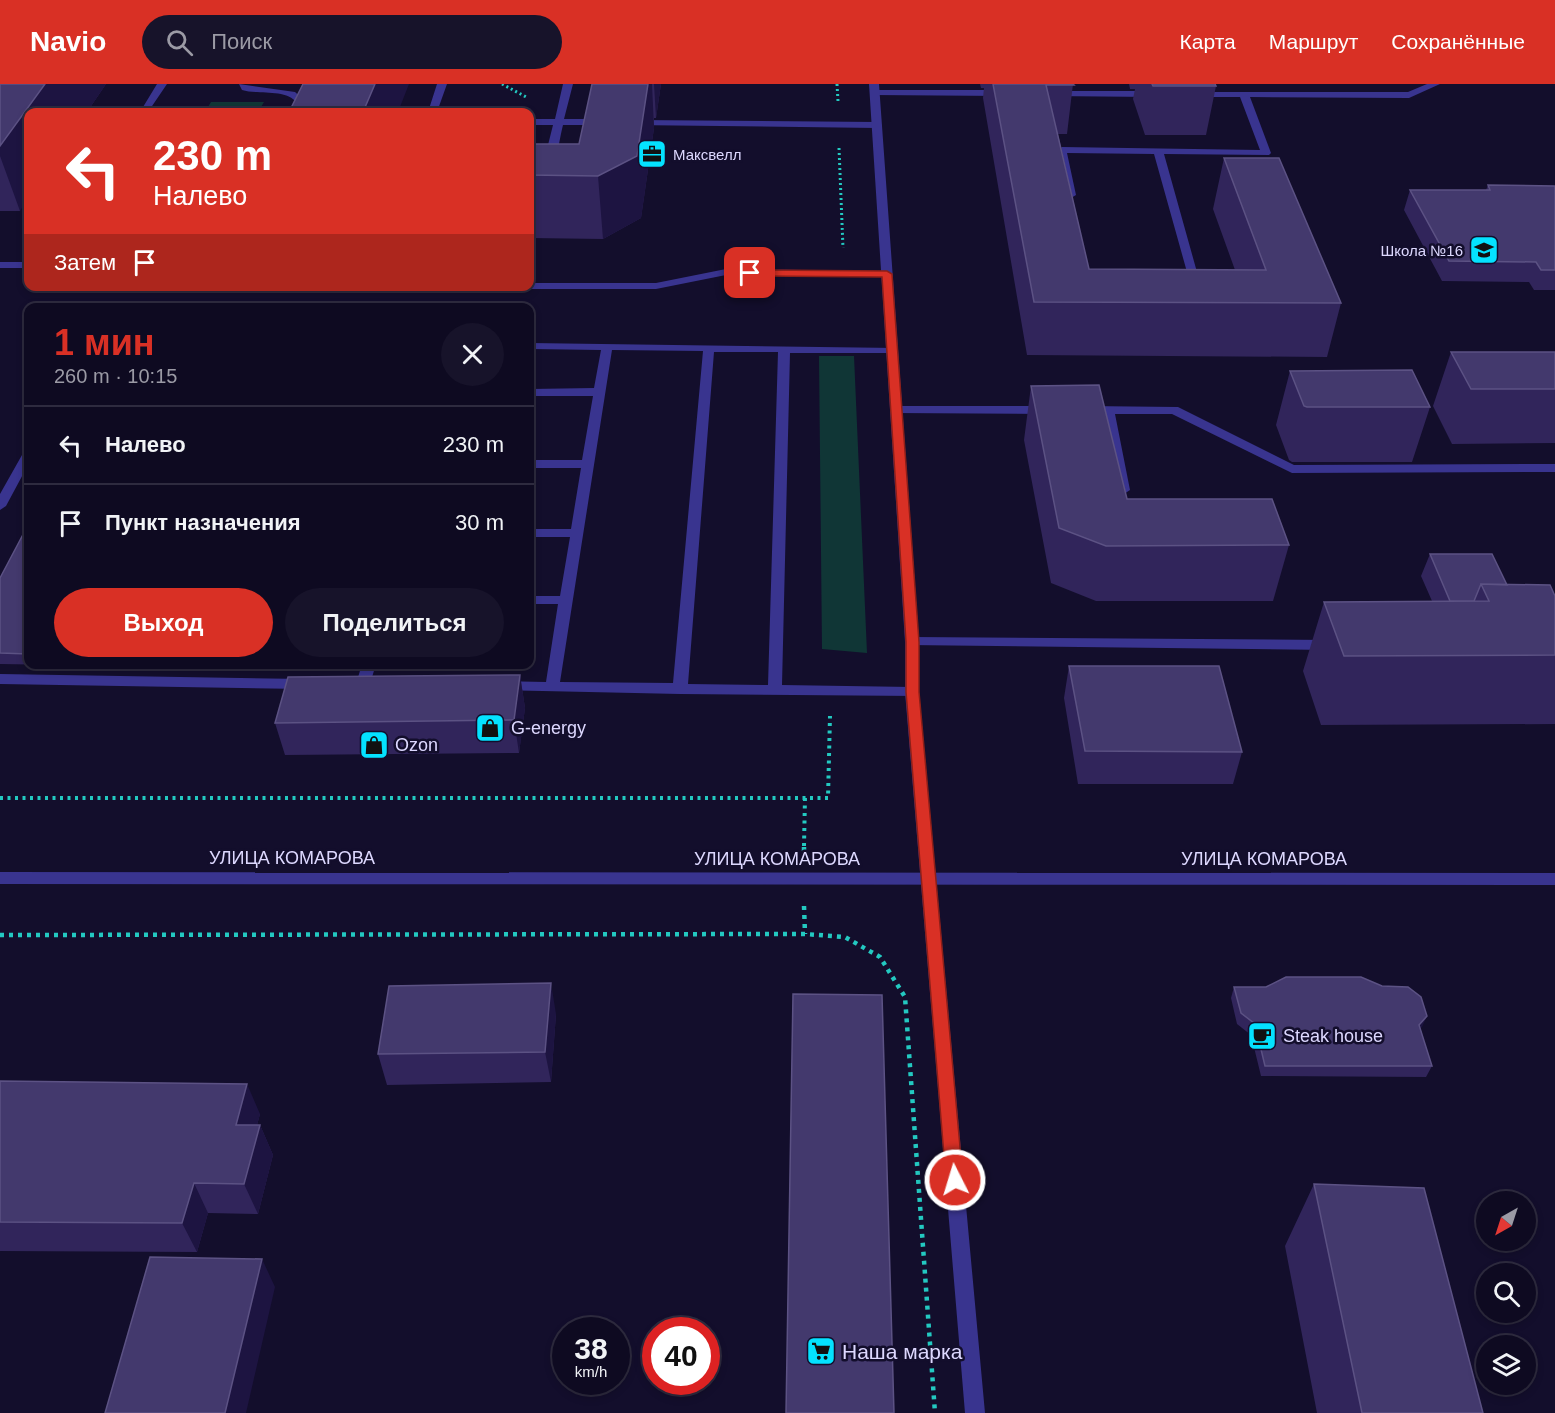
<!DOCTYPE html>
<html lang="ru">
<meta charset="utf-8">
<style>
body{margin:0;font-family:Helvetica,sans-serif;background:#17132a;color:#f1f3f6;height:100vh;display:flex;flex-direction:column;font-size:22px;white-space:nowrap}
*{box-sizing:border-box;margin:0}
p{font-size:20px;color:#9b9aa5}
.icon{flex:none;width:33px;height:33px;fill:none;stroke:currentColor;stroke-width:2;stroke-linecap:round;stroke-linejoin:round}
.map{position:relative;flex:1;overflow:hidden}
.sheet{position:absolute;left:24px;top:219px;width:510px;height:366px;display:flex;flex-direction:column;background:#0e0a21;border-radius:12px;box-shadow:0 3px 9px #0003,0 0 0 2px #2e2b3f}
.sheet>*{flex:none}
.guide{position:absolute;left:24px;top:24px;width:510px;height:183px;border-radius:12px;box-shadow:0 3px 9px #0003,0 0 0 2px #2e2b3f;background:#d93025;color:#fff;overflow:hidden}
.needle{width:39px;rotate:219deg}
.fabs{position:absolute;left:1476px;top:1107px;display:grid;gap:12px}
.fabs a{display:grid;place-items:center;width:60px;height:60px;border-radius:50%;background:#0e0a21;box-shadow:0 3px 9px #0003,0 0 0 2px #2e2b3f;font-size:30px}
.speed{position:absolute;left:552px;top:1233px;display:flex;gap:12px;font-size:30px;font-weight:700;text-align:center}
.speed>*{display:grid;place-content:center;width:78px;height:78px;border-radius:50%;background:#0e0a21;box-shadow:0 3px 9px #0003,0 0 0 2px #2e2b3f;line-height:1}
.speed small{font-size:15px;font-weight:400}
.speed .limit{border:9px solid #d22;background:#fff;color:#111}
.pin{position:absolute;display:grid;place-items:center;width:51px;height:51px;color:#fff;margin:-26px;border-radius:12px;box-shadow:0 3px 9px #0006}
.me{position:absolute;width:66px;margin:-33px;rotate:355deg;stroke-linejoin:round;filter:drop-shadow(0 0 4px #0008)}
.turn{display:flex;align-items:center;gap:21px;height:126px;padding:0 30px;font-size:27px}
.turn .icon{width:78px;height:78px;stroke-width:2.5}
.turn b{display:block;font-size:42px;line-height:51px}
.then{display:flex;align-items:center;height:57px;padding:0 30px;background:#0003;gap:12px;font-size:22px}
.round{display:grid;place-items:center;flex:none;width:63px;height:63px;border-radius:32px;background:#17132a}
.overview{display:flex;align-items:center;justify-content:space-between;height:102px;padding:0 30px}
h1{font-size:36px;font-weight:600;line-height:45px;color:#d93025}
.cta{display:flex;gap:12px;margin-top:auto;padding:12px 30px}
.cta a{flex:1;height:69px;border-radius:36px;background:#d93025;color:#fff;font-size:24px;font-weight:600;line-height:69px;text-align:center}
.cta a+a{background:#17132a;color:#f1f3f6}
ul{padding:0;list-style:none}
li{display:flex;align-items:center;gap:18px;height:78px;padding:0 30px;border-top:2px solid #2e2b3f}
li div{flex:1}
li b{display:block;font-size:22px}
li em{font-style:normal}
header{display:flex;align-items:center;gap:36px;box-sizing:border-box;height:84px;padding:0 30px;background:#d93025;color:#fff}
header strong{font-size:28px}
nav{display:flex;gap:33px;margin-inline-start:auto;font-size:21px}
.search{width:420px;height:54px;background:#17132a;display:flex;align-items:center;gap:15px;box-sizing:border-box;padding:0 21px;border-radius:33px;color:#9b9aa5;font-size:22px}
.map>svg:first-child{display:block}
</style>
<header>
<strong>Navio</strong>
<div class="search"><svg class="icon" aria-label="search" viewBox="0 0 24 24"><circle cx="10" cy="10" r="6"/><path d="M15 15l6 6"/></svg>Поиск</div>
<nav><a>Карта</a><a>Маршрут</a><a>Сохранённые</a></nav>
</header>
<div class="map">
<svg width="1555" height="1329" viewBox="0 0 1555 1329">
<rect width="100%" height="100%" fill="#130e2c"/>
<path fill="#103636" d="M 211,18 L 264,18 L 258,28 L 205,28 Z
M 819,272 L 854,272 L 867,569 L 822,565 Z"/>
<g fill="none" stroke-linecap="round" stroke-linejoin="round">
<path stroke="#23c9c1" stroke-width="3" stroke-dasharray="2 3" stroke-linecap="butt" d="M 502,0 L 528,14
M 837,0 L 838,17
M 839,64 L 843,164"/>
<path stroke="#23c9c1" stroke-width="4" stroke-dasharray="3 4.5" stroke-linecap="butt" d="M 0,714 L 828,714 L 830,632
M 804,762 L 805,713"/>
<path stroke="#23c9c1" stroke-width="4.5" stroke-dasharray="4 5" stroke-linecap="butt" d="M 804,767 L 804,760
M 804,822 L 805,850
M 0,851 L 805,850 L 845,853 L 880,873 L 905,913 L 935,1329"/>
<path fill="#39348f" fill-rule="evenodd" d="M 157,0 L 167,0 L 148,28 L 140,28 Z
M 239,0 L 295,8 L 307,19 L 301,28 L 293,28 L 297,19 C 286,4 258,11 242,6 Z
M 437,0 L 447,0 L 437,28 L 428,28 Z
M 563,0 L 573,0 L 564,35 L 604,35 L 609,38 L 604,41 L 563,41 C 557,64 557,96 530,103 L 530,96 L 541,89 L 553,41 L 530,41 L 530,35 L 555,35 Z
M 1427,0 L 1440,0 L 1409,14 L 1250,13 L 1271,69 L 1269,71 L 1164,70 L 1202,206 L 1201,208 L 1197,209 L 1192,206 L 1154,70 L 1067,69 L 1076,111 L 1071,114 L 1066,111 L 1057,66 L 1062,63 L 1260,66 L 1240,13 L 1196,13 L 1191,10 L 1193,8 L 1408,8 Z
M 875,6 L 1004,6 L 1009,9 L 1004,12 L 872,11 L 870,9 Z
M 1052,7 L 1154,7 L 1159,10 L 1154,13 L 1049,12 L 1047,10 Z
M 634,36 L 877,38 L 882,41 L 877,44 L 631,41 L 631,37 Z
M 0,178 L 28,178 L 28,184 L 0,184 Z
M 726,185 L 887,187 L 892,190 L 887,193 L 726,191 L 656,205 L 530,205 L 525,202 L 530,202 L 530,199 L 656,199 Z
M 530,259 L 897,264 L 897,268 L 893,269 L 790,269 L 782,601 L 912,603 L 917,604 L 919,608 L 917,612 L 680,610 L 497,606 L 495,602 L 497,598 L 502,597 L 546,598 L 558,520 L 530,520 L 530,512 L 560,512 L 570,453 L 530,453 L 530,445 L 571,445 L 581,384 L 530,384 L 530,376 L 582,376 L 593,312 L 530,312 L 530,305 L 594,304 L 601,266 L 530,265 ZM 612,266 L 703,267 L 673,599 L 560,598 ZM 714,268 L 778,268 L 768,601 L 688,600 Z
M 897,322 L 1047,322 L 1053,326 L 1047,330 L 893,329 L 891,326 Z
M 1086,322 L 1178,323 L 1294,381 L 1555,380 L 1555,388 L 1292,389 L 1172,330 L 1115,330 L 1130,406 L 1124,410 L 1118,406 L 1103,330 L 1082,329 L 1080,326 Z
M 28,367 L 28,381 L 6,422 L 0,426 L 0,410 L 22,371 Z
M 912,553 L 1330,556 L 1337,561 L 1330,566 L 907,561 L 905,558 Z
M 362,580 L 376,580 L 370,600 L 363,605 L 356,600 Z
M 0,590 L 304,595 L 311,600 L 304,605 L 0,600 Z"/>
<path fill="#39348f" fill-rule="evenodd" d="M 0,788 L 1555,789 L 1555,801 L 0,800 Z"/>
<path fill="#39348f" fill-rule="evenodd" d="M 869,0 L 879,0 L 919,558 L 919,608 L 985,1329 L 965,1329 L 905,608 L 905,558 Z"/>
</g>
<path fill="#31255b" d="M 0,0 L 106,0 L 87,28 L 28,28 L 20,127 L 0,127 Z
M 592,0 L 661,0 L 656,34 L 654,34 L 654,44 L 641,134 L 603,155 L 530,154 L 530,60 L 579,60 Z
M 980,0 L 1073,0 L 1067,50 L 1058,50 L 1089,185 L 1235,186 L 1213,125 L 1224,74 L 1341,219 L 1327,273 L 1027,271 L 983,14 L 984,4 L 981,4 Z
M 1129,0 L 1215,0 L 1216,2 L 1206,51 L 1145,51 L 1133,15 L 1135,5 L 1130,5 Z
M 1488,101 L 1555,102 L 1555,206 L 1534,206 L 1529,198 L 1442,197 L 1404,126 L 1410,106 L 1486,106 Z
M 1451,268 L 1555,268 L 1555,359 L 1452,360 L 1433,322 Z
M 1290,287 L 1430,323 L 1412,378 L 1292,378 L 1289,376 L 1276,341 Z
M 1031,302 L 1127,415 L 1289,461 L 1273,517 L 1096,517 L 1051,499 L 1024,356 Z
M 28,441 L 28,580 L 303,580 L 301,585 L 0,580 L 0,494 Z
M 1430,470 L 1507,501 L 1555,512 L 1555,640 L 1321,641 L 1303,587 L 1324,518 L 1432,517 L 1421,492 Z
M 1069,582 L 1242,668 L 1233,700 L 1078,700 L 1064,614 Z
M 520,591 L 525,624 L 519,669 L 285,671 L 275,639 Z
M 1234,903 L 1427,932 L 1420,945 L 1432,982 L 1426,993 L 1261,992 L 1251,951 L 1237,940 L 1231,914 Z
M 556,930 L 551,998 L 387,1001 L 378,970 Z
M 0,997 L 260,1030 L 257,1041 L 260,1041 L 273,1071 L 258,1130 L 208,1129 L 197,1168 L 0,1167 Z
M 1314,1100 L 1483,1329 L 1317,1329 L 1285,1162 Z"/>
<path fill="#1d1441" d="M 45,0 L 106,0 L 87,28 L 28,28 L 28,114 L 20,127 L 0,72 L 0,62 Z
M 375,0 L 409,0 L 398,28 L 363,28 Z
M 648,0 L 652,0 L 654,44 L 641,134 L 603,155 L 598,92 Z
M 654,0 L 661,0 L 656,34 Z
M 520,591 L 525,624 L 519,669 L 514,636 Z
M 551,899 L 556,930 L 551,998 L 545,968 Z
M 1427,932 L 1422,943 L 1413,951 L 1419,941 Z
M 247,1000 L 260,1030 L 249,1071 L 236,1041 Z
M 260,1041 L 273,1071 L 258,1130 L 244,1100 Z
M 194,1099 L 208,1129 L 197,1168 L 182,1139 Z
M 262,1175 L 275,1203 L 246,1329 L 225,1329 Z"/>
<path fill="#43396d" stroke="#5c5284" stroke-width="1.5" d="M 0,0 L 45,0 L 0,62 Z
M 303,0 L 375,0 L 363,28 L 289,28 Z
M 592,0 L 648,0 L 637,72 L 598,92 L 530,91 L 530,60 L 579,60 Z
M 993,0 L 1073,0 L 1074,1 L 1046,1 L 1089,185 L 1266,186 L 1224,74 L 1279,74 L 1341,219 L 1034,218 Z
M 1152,0 L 1215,0 L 1216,2 L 1153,2 Z
M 1488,101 L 1555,102 L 1555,186 L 1541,186 L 1536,178 L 1449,177 L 1410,106 L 1490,106 Z
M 1451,268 L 1555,268 L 1555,305 L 1471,305 Z
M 1412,286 L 1430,323 L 1307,323 L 1304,322 L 1290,287 Z
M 1099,301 L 1127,415 L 1272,415 L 1289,461 L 1106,462 L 1059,444 L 1031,302 Z
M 28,441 L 28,570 L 0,569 L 0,494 Z
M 1430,470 L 1492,470 L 1507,501 L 1481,500 L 1474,517 L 1450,517 Z
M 1481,500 L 1550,501 L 1555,512 L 1555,571 L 1344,572 L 1324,518 L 1489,517 Z
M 1069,582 L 1219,582 L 1242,668 L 1085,667 Z
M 520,591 L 514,636 L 275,639 L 288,593 Z
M 1286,893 L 1361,893 L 1382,902 L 1408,903 L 1421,913 L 1427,932 L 1419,941 L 1432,982 L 1265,982 L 1255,940 L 1241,929 L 1234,903 L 1266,903 Z
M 551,899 L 545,968 L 378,970 L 389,902 Z
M 793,910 L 882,911 L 894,1329 L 786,1329 Z
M 0,997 L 247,1000 L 236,1041 L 260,1041 L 244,1100 L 194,1099 L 182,1139 L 0,1138 Z
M 1314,1100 L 1424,1104 L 1483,1329 L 1362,1329 Z
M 150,1173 L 262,1175 L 225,1329 L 105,1329 Z"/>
<path fill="#d93025" stroke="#8d1f18" stroke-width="1.5" d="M 746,186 L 887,187 L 892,190 L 919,558 L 919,608 L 963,1096 L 961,1102 L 955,1104 L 949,1102 L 946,1096 L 906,608 L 906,558 L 882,193 L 750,192 L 746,191 Z"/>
<defs>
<g id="office-square" transform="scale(1.5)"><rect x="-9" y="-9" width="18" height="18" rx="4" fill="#04e2ff" stroke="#130e2c"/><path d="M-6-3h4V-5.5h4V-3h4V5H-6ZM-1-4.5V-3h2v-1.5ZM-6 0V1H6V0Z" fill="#111"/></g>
<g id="school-square" transform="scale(1.5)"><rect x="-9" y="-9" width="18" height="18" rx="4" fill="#04e2ff" stroke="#130e2c"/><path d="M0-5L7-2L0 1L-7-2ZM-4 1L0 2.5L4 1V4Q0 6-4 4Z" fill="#111"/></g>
<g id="shop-square" transform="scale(1.5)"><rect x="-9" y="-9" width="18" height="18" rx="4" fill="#04e2ff" stroke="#130e2c"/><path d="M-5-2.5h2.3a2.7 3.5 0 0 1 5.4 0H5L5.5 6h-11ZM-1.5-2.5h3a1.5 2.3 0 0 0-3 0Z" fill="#111"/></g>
<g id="cafe-square" transform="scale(1.5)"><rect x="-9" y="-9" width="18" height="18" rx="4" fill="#04e2ff" stroke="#130e2c"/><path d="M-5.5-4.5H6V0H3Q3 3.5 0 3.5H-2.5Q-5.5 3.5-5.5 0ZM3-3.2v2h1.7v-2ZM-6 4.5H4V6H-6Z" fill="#111"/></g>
<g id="supermarket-square" transform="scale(1.5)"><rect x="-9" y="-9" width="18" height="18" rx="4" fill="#04e2ff" stroke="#130e2c"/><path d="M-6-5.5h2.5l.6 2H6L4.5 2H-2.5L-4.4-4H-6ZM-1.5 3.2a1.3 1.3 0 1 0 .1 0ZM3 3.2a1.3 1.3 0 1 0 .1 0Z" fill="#111"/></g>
</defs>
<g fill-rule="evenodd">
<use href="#office-square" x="652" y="70"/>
<use href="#school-square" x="1484" y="166"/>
<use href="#shop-square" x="490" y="644"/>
<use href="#shop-square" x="374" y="661"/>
<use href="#cafe-square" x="1262" y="952"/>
<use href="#supermarket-square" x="821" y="1267"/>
</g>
<g text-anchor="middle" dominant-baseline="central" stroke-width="5" stroke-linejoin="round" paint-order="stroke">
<g font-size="15" fill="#ddd8ff" stroke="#130e2c" text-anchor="start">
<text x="673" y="70">Максвелл</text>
<text x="1463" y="166" text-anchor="end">Школа №16</text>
</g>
<g font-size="18" fill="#ddd8ff" stroke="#130e2c" text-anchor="start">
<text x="511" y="644">G-energy</text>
<text x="395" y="661">Ozon</text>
<text x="1283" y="952">Steak house</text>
</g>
<g font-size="18" fill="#ddd8ff" stroke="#130e2c">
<text x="292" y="774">УЛИЦА КОМАРОВА</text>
<text x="777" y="775">УЛИЦА КОМАРОВА</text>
<text x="1264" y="775">УЛИЦА КОМАРОВА</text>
</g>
<g font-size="21" fill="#ddd8ff" stroke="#130e2c" text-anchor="start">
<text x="842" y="1267">Наша марка</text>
</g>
</g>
</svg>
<div class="fabs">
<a><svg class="needle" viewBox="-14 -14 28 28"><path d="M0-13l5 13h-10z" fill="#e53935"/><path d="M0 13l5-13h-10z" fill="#9b9aa5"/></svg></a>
<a><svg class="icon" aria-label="search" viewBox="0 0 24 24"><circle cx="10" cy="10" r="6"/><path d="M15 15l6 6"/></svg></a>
<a><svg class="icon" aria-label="layers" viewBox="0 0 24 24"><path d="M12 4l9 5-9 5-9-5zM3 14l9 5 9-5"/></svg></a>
</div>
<div class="speed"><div>38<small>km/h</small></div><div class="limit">40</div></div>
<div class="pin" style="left:750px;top:189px;background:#d93025"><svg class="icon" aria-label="arrive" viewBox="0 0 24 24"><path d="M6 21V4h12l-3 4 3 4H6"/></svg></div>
<svg class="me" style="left:955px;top:1096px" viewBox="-20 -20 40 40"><circle r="17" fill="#d93025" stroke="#fff" stroke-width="3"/><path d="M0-11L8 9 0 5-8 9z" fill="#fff"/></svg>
<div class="guide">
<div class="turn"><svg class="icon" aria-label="left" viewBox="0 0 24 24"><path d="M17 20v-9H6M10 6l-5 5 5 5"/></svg><div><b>230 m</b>Налево</div></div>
<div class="then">Затем<svg class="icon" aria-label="arrive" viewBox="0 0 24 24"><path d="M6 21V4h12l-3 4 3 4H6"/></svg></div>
</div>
<section class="sheet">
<div class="overview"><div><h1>1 мин</h1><p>260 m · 10:15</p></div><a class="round"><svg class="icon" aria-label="close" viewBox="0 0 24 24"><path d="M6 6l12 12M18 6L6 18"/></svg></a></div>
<ul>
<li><svg class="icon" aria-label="left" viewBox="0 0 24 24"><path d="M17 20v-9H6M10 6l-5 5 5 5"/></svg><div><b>Налево</b></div><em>230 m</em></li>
<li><svg class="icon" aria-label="arrive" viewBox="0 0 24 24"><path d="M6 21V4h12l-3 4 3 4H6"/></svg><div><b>Пункт назначения</b></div><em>30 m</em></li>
</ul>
<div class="cta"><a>Выход</a><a>Поделиться</a></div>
</section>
</div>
